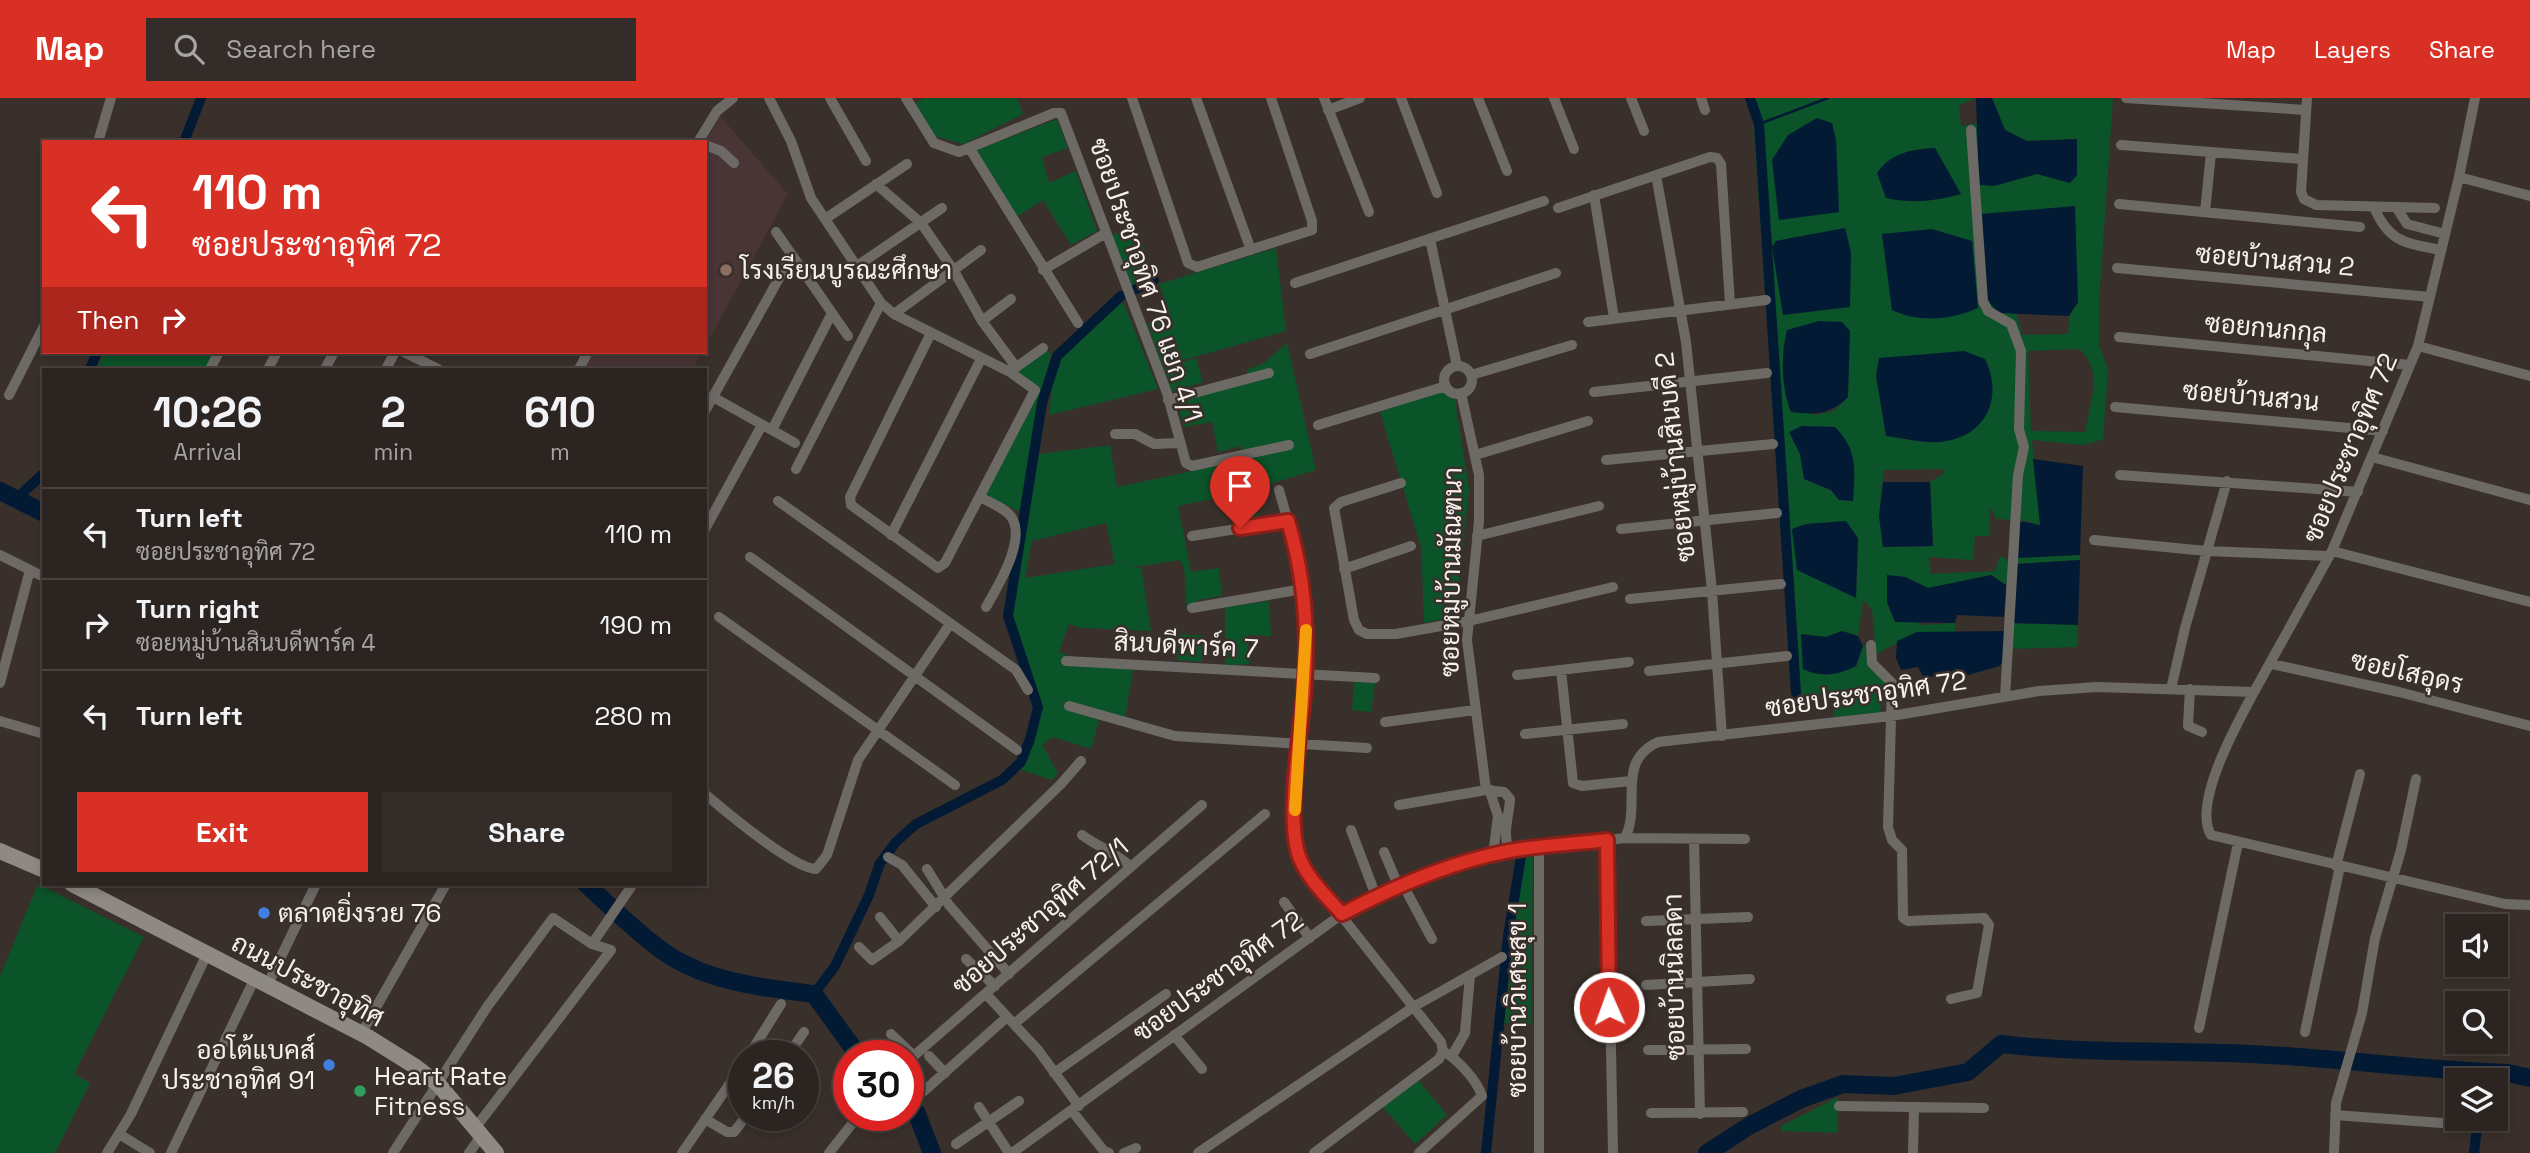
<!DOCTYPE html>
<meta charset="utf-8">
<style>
body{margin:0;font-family:"Space Grotesk",Sarabun,sans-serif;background:#342c29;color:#f1f3f6;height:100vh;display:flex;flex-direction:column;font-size:26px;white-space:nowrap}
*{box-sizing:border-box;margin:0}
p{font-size:23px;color:#a6a4a5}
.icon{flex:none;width:38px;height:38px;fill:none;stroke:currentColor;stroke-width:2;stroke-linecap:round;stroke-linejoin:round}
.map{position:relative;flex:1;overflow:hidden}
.panel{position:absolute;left:42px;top:270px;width:665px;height:518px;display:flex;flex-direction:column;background:#2c2420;border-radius:0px;box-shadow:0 4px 10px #0003,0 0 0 2px #48413e}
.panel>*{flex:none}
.top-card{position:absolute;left:42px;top:42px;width:665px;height:214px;border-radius:0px;box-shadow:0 4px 10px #0003,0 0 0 2px #48413e;background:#d93025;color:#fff;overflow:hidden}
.controls{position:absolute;left:2445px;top:816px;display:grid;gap:14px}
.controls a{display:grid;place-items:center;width:63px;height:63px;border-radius:0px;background:#2c2420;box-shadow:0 4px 10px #0003,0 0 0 2px #48413e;font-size:35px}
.speed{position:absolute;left:728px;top:942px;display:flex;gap:14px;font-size:35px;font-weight:700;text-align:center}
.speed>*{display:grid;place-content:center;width:91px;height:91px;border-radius:50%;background:#2c2420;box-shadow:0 4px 10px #0003,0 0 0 2px #48413e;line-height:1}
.speed small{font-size:18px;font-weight:400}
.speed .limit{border:10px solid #d22;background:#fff;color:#111}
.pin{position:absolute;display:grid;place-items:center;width:60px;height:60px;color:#fff;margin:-72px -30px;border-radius:50% 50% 50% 0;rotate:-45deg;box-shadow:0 0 7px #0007}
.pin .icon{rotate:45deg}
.me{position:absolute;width:77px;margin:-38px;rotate:358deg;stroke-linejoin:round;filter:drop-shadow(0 0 5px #0008)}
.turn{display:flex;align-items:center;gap:24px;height:147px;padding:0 35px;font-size:32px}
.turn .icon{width:91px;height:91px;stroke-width:2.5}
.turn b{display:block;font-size:49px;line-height:60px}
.then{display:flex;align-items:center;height:66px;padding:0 35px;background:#0003;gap:14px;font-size:26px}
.eta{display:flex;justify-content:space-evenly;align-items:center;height:119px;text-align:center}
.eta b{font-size:42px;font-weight:700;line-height:49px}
.button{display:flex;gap:14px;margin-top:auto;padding:14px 35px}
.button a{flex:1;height:80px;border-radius:0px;background:#d93025;color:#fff;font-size:28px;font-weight:700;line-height:80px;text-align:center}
.button a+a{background:#342c29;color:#f1f3f6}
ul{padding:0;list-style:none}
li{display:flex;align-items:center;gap:21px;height:91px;padding:0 35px;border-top:2px solid #48413e}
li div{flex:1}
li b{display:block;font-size:26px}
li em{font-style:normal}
header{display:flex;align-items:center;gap:42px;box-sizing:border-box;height:98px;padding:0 35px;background:#d93025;color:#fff}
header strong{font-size:33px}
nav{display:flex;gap:38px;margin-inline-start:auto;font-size:24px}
.search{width:490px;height:63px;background:#342c29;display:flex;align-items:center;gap:18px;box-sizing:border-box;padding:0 24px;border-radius:0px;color:#a6a4a5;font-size:26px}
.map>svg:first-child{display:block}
</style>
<header>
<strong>Map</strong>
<div class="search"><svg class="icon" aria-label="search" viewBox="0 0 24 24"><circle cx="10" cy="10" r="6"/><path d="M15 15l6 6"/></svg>Search here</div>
<nav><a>Map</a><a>Layers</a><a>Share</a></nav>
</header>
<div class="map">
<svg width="2530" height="1055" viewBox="0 0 2530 1055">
<rect width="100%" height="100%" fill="#3a302b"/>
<path fill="#493436" d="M 720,18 L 788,96 L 705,249 L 705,45 Z
M 594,254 L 702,254 L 693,271 L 585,271 Z"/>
<path fill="#0b5329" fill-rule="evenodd" d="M 924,0 L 1017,0 L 1023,16 L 964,46 L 934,38 L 915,5 Z
M 1754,0 L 1976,0 L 1959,7 L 1961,28 L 1977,25 L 1980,87 L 1995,87 L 2037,76 L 2070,85 L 2076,41 L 2027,43 L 2005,32 L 1992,0 L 2113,0 L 2099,205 L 2099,247 L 2108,271 L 2103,341 L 2084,347 L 2032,342 L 2040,428 L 2028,423 L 1997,421 L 1990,410 L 1989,438 L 1975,438 L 1973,462 L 1929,459 L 1931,476 L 1995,473 L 2000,458 L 2009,462 L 2006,487 L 1991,477 L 1928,490 L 1905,479 L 1888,487 L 1887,504 L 1921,527 L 1955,525 L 1955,534 L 1917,534 L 1873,558 L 1896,600 L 1880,602 L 1881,615 L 1834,619 L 1834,595 L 1794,599 L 1753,21 L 1761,18 ZM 2078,204 L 2069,218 L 2068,236 L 2022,237 L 2016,215 ZM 1787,232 L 1848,299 L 1834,313 L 1815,317 L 1786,300 L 1783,250 ZM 2079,251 C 2104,271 2090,306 2085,334 L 2031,333 L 2028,253 ZM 1800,356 L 1853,403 L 1805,381 ZM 1944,371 L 1944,375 L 1930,384 L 1933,448 L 1883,449 L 1879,418 L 1884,372 ZM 1858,440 L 1856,499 L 1856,500 L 1845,494 ZM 1863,502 L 1872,511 L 1875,545 L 1863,548 L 1856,569 L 1801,537 L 1826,539 L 1842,533 L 1858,538 Z
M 1057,21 L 1068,50 L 1042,59 L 1049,85 L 1076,73 L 1097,133 L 1071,147 L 1043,102 L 1015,120 L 976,52 Z
M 1136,129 L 1154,180 L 1131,189 L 1111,137 Z
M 1276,150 L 1286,233 L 1162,268 L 1147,225 L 1170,217 L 1159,186 Z
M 1121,204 L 1125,208 L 1158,291 L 1049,317 L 1054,269 L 1060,259 Z
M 1287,245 L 1316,372 L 1252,391 L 1259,420 L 1238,424 L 1232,397 L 1178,408 L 1191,474 L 1219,470 L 1222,498 L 1197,502 L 1198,513 L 1187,513 L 1184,469 L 1179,462 L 1130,470 L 1141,470 L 1151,533 L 1081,530 L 1069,526 L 1059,554 L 1074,560 L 1073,566 L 1133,572 L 1125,620 L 1065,603 L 1064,609 L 1099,622 L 1091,651 L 1053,639 L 1042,647 L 1058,675 L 1052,682 L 1019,671 L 1036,631 L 1040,609 L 1011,520 L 1026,418 L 1039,356 L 1110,347 L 1117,389 L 1244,362 L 1241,348 L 1218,354 L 1212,324 L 1184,329 L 1176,303 L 1247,286 L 1247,272 L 1264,265 ZM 1106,425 L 1115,466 L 1025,480 L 1032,443 Z
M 1047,251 L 1051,257 L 1044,286 L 1022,415 L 984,396 L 1035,299 L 1018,274 Z
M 104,254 L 215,254 L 207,271 L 97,271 Z
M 1196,260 L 1203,284 L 1171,294 L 1164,270 Z
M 1442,292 L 1455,302 L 1469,391 L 1455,519 L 1424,525 L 1421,449 L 1380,314 Z
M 2080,457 L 2080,462 L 2016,466 L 2016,460 Z
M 1269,503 L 1271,538 L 1248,537 L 1249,566 L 1225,567 L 1225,509 Z
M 2012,525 L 2078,527 L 2077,549 L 2010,551 Z
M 1180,536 L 1203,538 L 1202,564 L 1177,562 Z
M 1354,584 L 1375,585 L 1371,614 L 1352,612 Z
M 1533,755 L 1531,926 L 1503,925 L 1519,757 Z
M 38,786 L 144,839 L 74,976 L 90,985 L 55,1055 L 0,1055 L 0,878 Z
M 1417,981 L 1447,1017 L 1415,1046 L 1381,1007 Z
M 1838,999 L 1838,1035 L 1782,1033 L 1781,1028 Z"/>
<path fill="#021a34" d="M 1976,0 L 1992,0 L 2005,32 L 2027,43 L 2077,41 L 2077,77 L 2070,85 L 2037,76 L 1994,88 L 1979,87 Z
M 1817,20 L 1832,25 L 1836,42 L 1839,114 L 1779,122 L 1772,62 L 1788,37 Z
M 1935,50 L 1961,96 C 1935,103 1913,106 1886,100 L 1877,75 C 1891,55 1912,51 1935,50 Z
M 2075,108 L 2078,204 L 2069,218 L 1999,215 L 1987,202 L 1981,116 Z
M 1845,130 L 1851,154 L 1850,209 L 1783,217 L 1772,149 L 1776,143 Z
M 1932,131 L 1972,143 L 1978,210 C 1951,222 1919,225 1892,212 L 1882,136 Z
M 1819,223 L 1842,224 L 1850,233 L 1848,299 C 1830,317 1816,317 1791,314 C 1781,289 1781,258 1787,232 Z
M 1964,253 L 1985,261 C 2003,297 1988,336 1946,343 C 1929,347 1904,340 1886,338 L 1876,278 L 1879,260 Z
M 1802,328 L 1835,329 C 1858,352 1855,372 1853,403 L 1839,402 L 1831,392 L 1804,381 L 1800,356 L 1789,334 Z
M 2033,361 L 2083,368 L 2080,457 L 2016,460 L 2019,423 L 2040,427 Z
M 1883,384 L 1930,384 L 1933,448 L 1883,449 L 1879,418 Z
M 1846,423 L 1858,440 L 1856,500 L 1797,472 L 1792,431 L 1806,426 Z
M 2080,462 L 2078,527 L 2012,525 L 2016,466 Z
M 1887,477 L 1905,479 L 1928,490 L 1991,477 L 2006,487 L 2004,519 L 1957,517 L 1955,525 L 1895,524 L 1887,504 Z
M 1842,533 L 1858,538 L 1863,548 L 1856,568 C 1838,577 1822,580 1803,571 L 1801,536 L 1826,539 Z
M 2004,533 L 2004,560 L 2000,568 L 1968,577 L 1923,579 L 1918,569 L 1901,572 L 1896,560 L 1897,543 L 1917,534 Z"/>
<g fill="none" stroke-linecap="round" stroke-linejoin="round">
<path stroke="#021a34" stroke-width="2.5" d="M 1759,26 L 1828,0"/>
<path stroke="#021a34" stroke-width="10" d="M 1750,0 L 1759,26 L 1796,595
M 184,44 L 201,0
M 1136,191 L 1154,182
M 90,271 L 97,254
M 17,400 L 44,375
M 814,896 L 835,868 L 869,797 L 880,765 L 896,744 L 916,726 L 1002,682 L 1021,664 L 1030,641 L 1038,609 L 1008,518 L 1042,305 L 1057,258 L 1121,198
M 2487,982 L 2491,974
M 1486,1055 L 1508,838 L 1521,759
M 2474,1055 L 2478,1020"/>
<path stroke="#021a34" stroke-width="18" d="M 0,393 L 44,415
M 586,786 C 611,809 636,834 664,854 C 707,884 763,890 814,896 L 858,957
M 908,1004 L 917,1016 L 932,1055
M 1707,1055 L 1749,1028 L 1801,1001 L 1843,986 L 1894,988 L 1968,974 L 2001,946 C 2085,956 2168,952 2252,956 C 2337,960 2423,972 2508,975 L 2530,980"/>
<path stroke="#6d6a66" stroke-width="10" d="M 769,0 L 791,43 L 811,100 L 881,205 L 894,216 L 1010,274 L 1035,292 L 945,465 L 938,470 L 851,407 L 850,399 L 931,235
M 830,0 L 866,63
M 906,0 L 934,45 L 959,54 L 1054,15 L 1061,15 L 1167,295 L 1186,365 L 1192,368 L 1289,347
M 1132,0 L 1188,165 L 1197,169 L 1312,132 L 1312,123 L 1271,0
M 1196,0 L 1251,152
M 1324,0 L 1369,114
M 1401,0 L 1437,95
M 1478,0 L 1507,73
M 1554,0 L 1574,51
M 1631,0 L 1644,33
M 1701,0 L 1705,12
M 2126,0 L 2306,12
M 2307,0 L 2301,94 L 2304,101 L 2316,107 L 2435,110
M 1328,12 L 1360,0
M 1971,32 L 1983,203 L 1988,213 L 2011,226 L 2021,253 L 2019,331 L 2024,349 L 2018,377 L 2005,599
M 98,44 L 111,0
M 698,44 L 717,13 L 733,0
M 705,47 L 721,53 L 734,65
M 2121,47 L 2302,61
M 970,51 L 1078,225
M 1656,77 L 1686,244 L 1712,493 L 1722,638
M 2459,79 L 2530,98
M 876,86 L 921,125 L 954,173 L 982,223 L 1016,269
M 1594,97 L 1614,220
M 2119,106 L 2360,129
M 2374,109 C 2389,145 2406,145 2441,152
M 2396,109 L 2407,126 L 2445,136
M 1558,110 L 1710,59 L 1717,60 L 1721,66 L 1730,206
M 2205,114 L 2211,55
M 825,121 L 907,66
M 776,134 L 848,238
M 1430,141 L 1457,268
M 857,168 L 942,110
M 2117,170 L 2430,199
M 1043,172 L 1106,135
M 1295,185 L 1544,103
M 894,216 L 981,152
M 982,223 L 1011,201
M 1588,224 L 1766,202
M 2119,239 L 2410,267
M 2418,248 L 2530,278
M 404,254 L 438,271
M 1310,256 L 1556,175
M1444 282a14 14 0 1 1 28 0a14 14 0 1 1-28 0Z
M 210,271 L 219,254
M 268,271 L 277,254
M 325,271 L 334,254
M 386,271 L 395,254
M 579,271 L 588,254
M 1011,273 L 1043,250
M 1471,277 L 1572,247
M 1594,294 L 1767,275
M 9,297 L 44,228
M 713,299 L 795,345
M 1168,302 L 1269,275
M 2115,309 L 2383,333
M 705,313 L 792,157
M 1318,327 L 1446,288
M 772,332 L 832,215
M 1115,336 L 1135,336 L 1154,346 L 1179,345
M 1475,357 L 1588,323
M 2372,359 L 2530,402
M 1606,362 L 1773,346
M 796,371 L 881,205
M 2120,377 L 2358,394
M 1401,385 L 1341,404 L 1334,410 L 1354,522 L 1359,532 L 1367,536 L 1396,536 L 1469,523 L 1613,489
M 1279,392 C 1291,434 1303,475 1306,518 C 1312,595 1273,711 1310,778 L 1441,944 L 1443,953 L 1439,961 L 1314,1055
M 980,399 C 990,405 1006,410 1012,420 C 1026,443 997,490 986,509
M 778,403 L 1016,572 L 1028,592
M 705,431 L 762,327
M 1621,431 L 1777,415
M 891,437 L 981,261
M 1192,438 L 1288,423
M 1477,438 L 1599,408
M 2094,442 L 2206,453 L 2329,458
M 2332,453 L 2530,504
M 0,457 L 44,479
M 750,459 L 1017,652
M 1344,471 L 1411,448
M 1630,501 L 1781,486
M 1192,510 L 1303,491
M 719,519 L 955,687
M 1871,547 L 1872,565 L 1892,585 L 1888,729 L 1892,742 L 1902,752 L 1903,820 L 1908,823 L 1984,820 L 1989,827 L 1977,895 L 1951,901
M 1066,563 L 1375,580
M 2272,566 L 2399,594 L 2530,628
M 1561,572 L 1573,685 L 1582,688 L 1631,683
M 1649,573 L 1787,558
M 1517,577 L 1629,564
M 0,585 L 30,472
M 2171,591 L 2185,530 L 2227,383
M 2190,591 L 2188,628 L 2202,634
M 2254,594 C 2238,624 2192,705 2211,737 L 2505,806 L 2530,807
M 1069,608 L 1175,638 L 1367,650
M 0,623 L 44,636
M 1385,624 L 1475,612
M 1525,636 L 1623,626
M 1489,691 L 1498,718 L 1493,757
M 1486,692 L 1504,694 L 1510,701 C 1509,720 1502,733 1509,753
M 705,696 C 725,713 794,771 816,771 L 827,757 L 858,662 L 950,526
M 1399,707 L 1486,692 L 1467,542 L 1479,423 L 1479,377 L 1461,295
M 1351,732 L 1376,798
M 1082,737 C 1098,749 1117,755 1131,769
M 1625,740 L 1745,741
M 1694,741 L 1700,1016
M 1607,742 L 1613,1055
M 1539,749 L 1539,1055
M 1384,754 L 1398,787
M 888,759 L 902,767 L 936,809
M 2336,768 L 2360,676
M 927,771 L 949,807 L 1009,876
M 1402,785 L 1432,841
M 1284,804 L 1310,840
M 880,819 L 899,843
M 1646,823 L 1748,819
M 859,849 L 872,862 L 899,843 L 1061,686 L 1081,663
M 966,861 L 995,888
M 1646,887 L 1750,881
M 267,888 L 316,786
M 986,896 L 1038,952 L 1079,1008
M 1014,926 L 1265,716
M 2199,930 L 2238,745
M 2305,934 L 2340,768
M 361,936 L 446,786
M 891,936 L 914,958
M 1174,937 L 1202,971
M 1648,952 L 1746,951
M 749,957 L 781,906
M 788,957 L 804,934
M 929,958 L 945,975
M 1452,958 L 1465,935 L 1470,877
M 908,963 L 1202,707
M 1054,975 L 1166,896
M 924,993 L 1007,919
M 1839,1008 L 1984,1010
M 979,1009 L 1009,1055
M 1072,1013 L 1104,1053 L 1109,1055
M 1651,1015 L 1743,1014
M 2335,1017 L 2442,1025
M 705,1021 L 727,1034 L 734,1034 L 747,1017
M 476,1029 L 611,852 L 592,846 L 633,786
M 119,1036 L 150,1055
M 956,1046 L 1019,1003
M 107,1055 L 131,1016 L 207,856
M 171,1055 L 254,882
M 393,1055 L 487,909 L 553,820 L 592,846
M 469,1055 L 482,1037
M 682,1055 L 744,965
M 829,1055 L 859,1017
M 1012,1055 L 1342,816 C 1395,788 1448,766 1507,753 C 1545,745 1586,745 1625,740 C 1642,706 1615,664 1658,644 L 1891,618 L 2039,593 L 2097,589 L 2254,594 L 2332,453 L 2418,248 L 2459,79 L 2475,0
M 1124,1055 L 1136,1050
M 1198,1055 L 1415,908 L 1502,859
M 1419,1055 L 1482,998 C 1477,982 1457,961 1443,953
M 1913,1055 L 1914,1009
M 2334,1055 L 2336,1005 L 2362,915 L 2375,840 L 2401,752 L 2416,681"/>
<path stroke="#8e8982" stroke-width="16" d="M 0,753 L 44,772
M 72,786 L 368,939 L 416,969 L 439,987 L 496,1055"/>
</g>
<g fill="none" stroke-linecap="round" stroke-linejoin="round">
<g stroke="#8d1f18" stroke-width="18">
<path id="route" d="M 1240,430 L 1288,423 C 1305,479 1309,538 1304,597 C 1300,639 1285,723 1300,761 C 1309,782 1327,799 1342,816 C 1395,788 1450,764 1509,753 C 1541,747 1574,746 1607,742 L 1609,909"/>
</g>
<use href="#route" stroke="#d93025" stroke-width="12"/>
<path stroke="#f59e0b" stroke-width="12" d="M 1295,712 L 1306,532"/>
</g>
<circle fill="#8d6e63" stroke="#3a302b" stroke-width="2.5" cx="726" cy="172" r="7"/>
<g fill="#3f7fe0" stroke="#3a302b" stroke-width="2.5">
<circle cx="264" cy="815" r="7"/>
<circle cx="329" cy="967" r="7"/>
</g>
<circle fill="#2e9e5b" stroke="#3a302b" stroke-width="2.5" cx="360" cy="993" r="7"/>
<g text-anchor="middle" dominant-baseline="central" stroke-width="5" stroke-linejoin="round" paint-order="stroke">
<g font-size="26" fill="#f7f0ed" stroke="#3a302b">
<text transform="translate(2275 162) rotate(5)">ซอยบ้านสวน 2</text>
<text transform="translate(1146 182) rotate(71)">ซอยประชาอุทิศ 76 แยก 4/1</text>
<text transform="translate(2266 230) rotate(5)">ซอยกนกกุล</text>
<text transform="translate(2251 298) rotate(5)">ซอยบ้านสวน</text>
<text transform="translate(2350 350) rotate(-67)">ซอยประชาอุทิศ 72</text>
<text transform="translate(1675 359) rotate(-96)">ซอยหมู่บ้านสินบดี 2</text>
<text transform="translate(1451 474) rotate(-89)">ซอยหมู่บ้านมัณฑนา</text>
<text transform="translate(1186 547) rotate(3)">สินบดีพาร์ค 7</text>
<text transform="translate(2407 574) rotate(13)">ซอยโสอุดร</text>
<text transform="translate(1866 596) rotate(-8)">ซอยประชาอุทิศ 72</text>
<text transform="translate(1040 818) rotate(-41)">ซอยประชาอุทิศ 72/1</text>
<text transform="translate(1218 878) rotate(-36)">ซอยประชาอุทิศ 72</text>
<text transform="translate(1674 879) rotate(-91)">ซอยบ้านนิลลดา</text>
<text transform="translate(308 882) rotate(28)">ถนนประชาอุทิศ</text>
<text transform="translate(1517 902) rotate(-90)">ซอยบ้านวิเศษสุข 1</text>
</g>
<g font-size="26" fill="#f7f0ed" stroke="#3a302b" text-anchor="start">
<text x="740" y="172">โรงเรียนบูรณะศึกษา</text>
<text x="278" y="815">ตลาดยิ่งรวย 76</text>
<text x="315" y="952" text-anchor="end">ออโต้แบคส์<tspan x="315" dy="30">ประชาอุทิศ 91</tspan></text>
<text x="374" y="978">Heart Rate<tspan x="374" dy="30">Fitness</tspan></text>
</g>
</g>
</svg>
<div class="controls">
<a><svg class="icon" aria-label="sound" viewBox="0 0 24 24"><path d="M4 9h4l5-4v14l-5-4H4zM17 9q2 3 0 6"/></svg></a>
<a><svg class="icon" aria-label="search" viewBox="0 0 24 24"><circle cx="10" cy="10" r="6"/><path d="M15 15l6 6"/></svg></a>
<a><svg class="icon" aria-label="layers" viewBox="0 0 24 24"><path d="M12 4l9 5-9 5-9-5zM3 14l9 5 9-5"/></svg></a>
</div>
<div class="speed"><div>26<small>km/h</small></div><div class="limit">30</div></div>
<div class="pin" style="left:1240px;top:430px;background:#d93025"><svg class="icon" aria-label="arrive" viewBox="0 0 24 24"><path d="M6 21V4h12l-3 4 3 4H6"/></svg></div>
<svg class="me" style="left:1609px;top:909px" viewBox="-20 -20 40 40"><circle r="17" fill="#d93025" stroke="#fff" stroke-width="3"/><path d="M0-11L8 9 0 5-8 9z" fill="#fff"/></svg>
<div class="top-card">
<div class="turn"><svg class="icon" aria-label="left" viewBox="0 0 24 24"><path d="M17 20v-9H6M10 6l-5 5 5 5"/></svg><div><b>110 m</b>ซอยประชาอุทิศ 72</div></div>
<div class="then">Then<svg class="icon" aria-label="right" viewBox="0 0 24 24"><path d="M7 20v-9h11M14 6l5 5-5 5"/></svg></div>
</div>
<section class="panel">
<div class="eta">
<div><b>10:26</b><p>Arrival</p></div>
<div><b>2</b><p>min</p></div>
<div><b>610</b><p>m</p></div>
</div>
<ul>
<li><svg class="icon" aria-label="left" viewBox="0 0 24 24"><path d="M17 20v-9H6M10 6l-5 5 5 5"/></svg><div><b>Turn left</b><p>ซอยประชาอุทิศ 72</p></div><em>110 m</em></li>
<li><svg class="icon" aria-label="right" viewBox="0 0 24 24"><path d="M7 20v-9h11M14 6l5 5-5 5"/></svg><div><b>Turn right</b><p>ซอยหมู่บ้านสินบดีพาร์ค 4</p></div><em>190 m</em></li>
<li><svg class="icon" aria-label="left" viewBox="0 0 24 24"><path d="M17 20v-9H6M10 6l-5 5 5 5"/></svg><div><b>Turn left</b></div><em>280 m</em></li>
</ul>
<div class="button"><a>Exit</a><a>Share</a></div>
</section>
</div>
